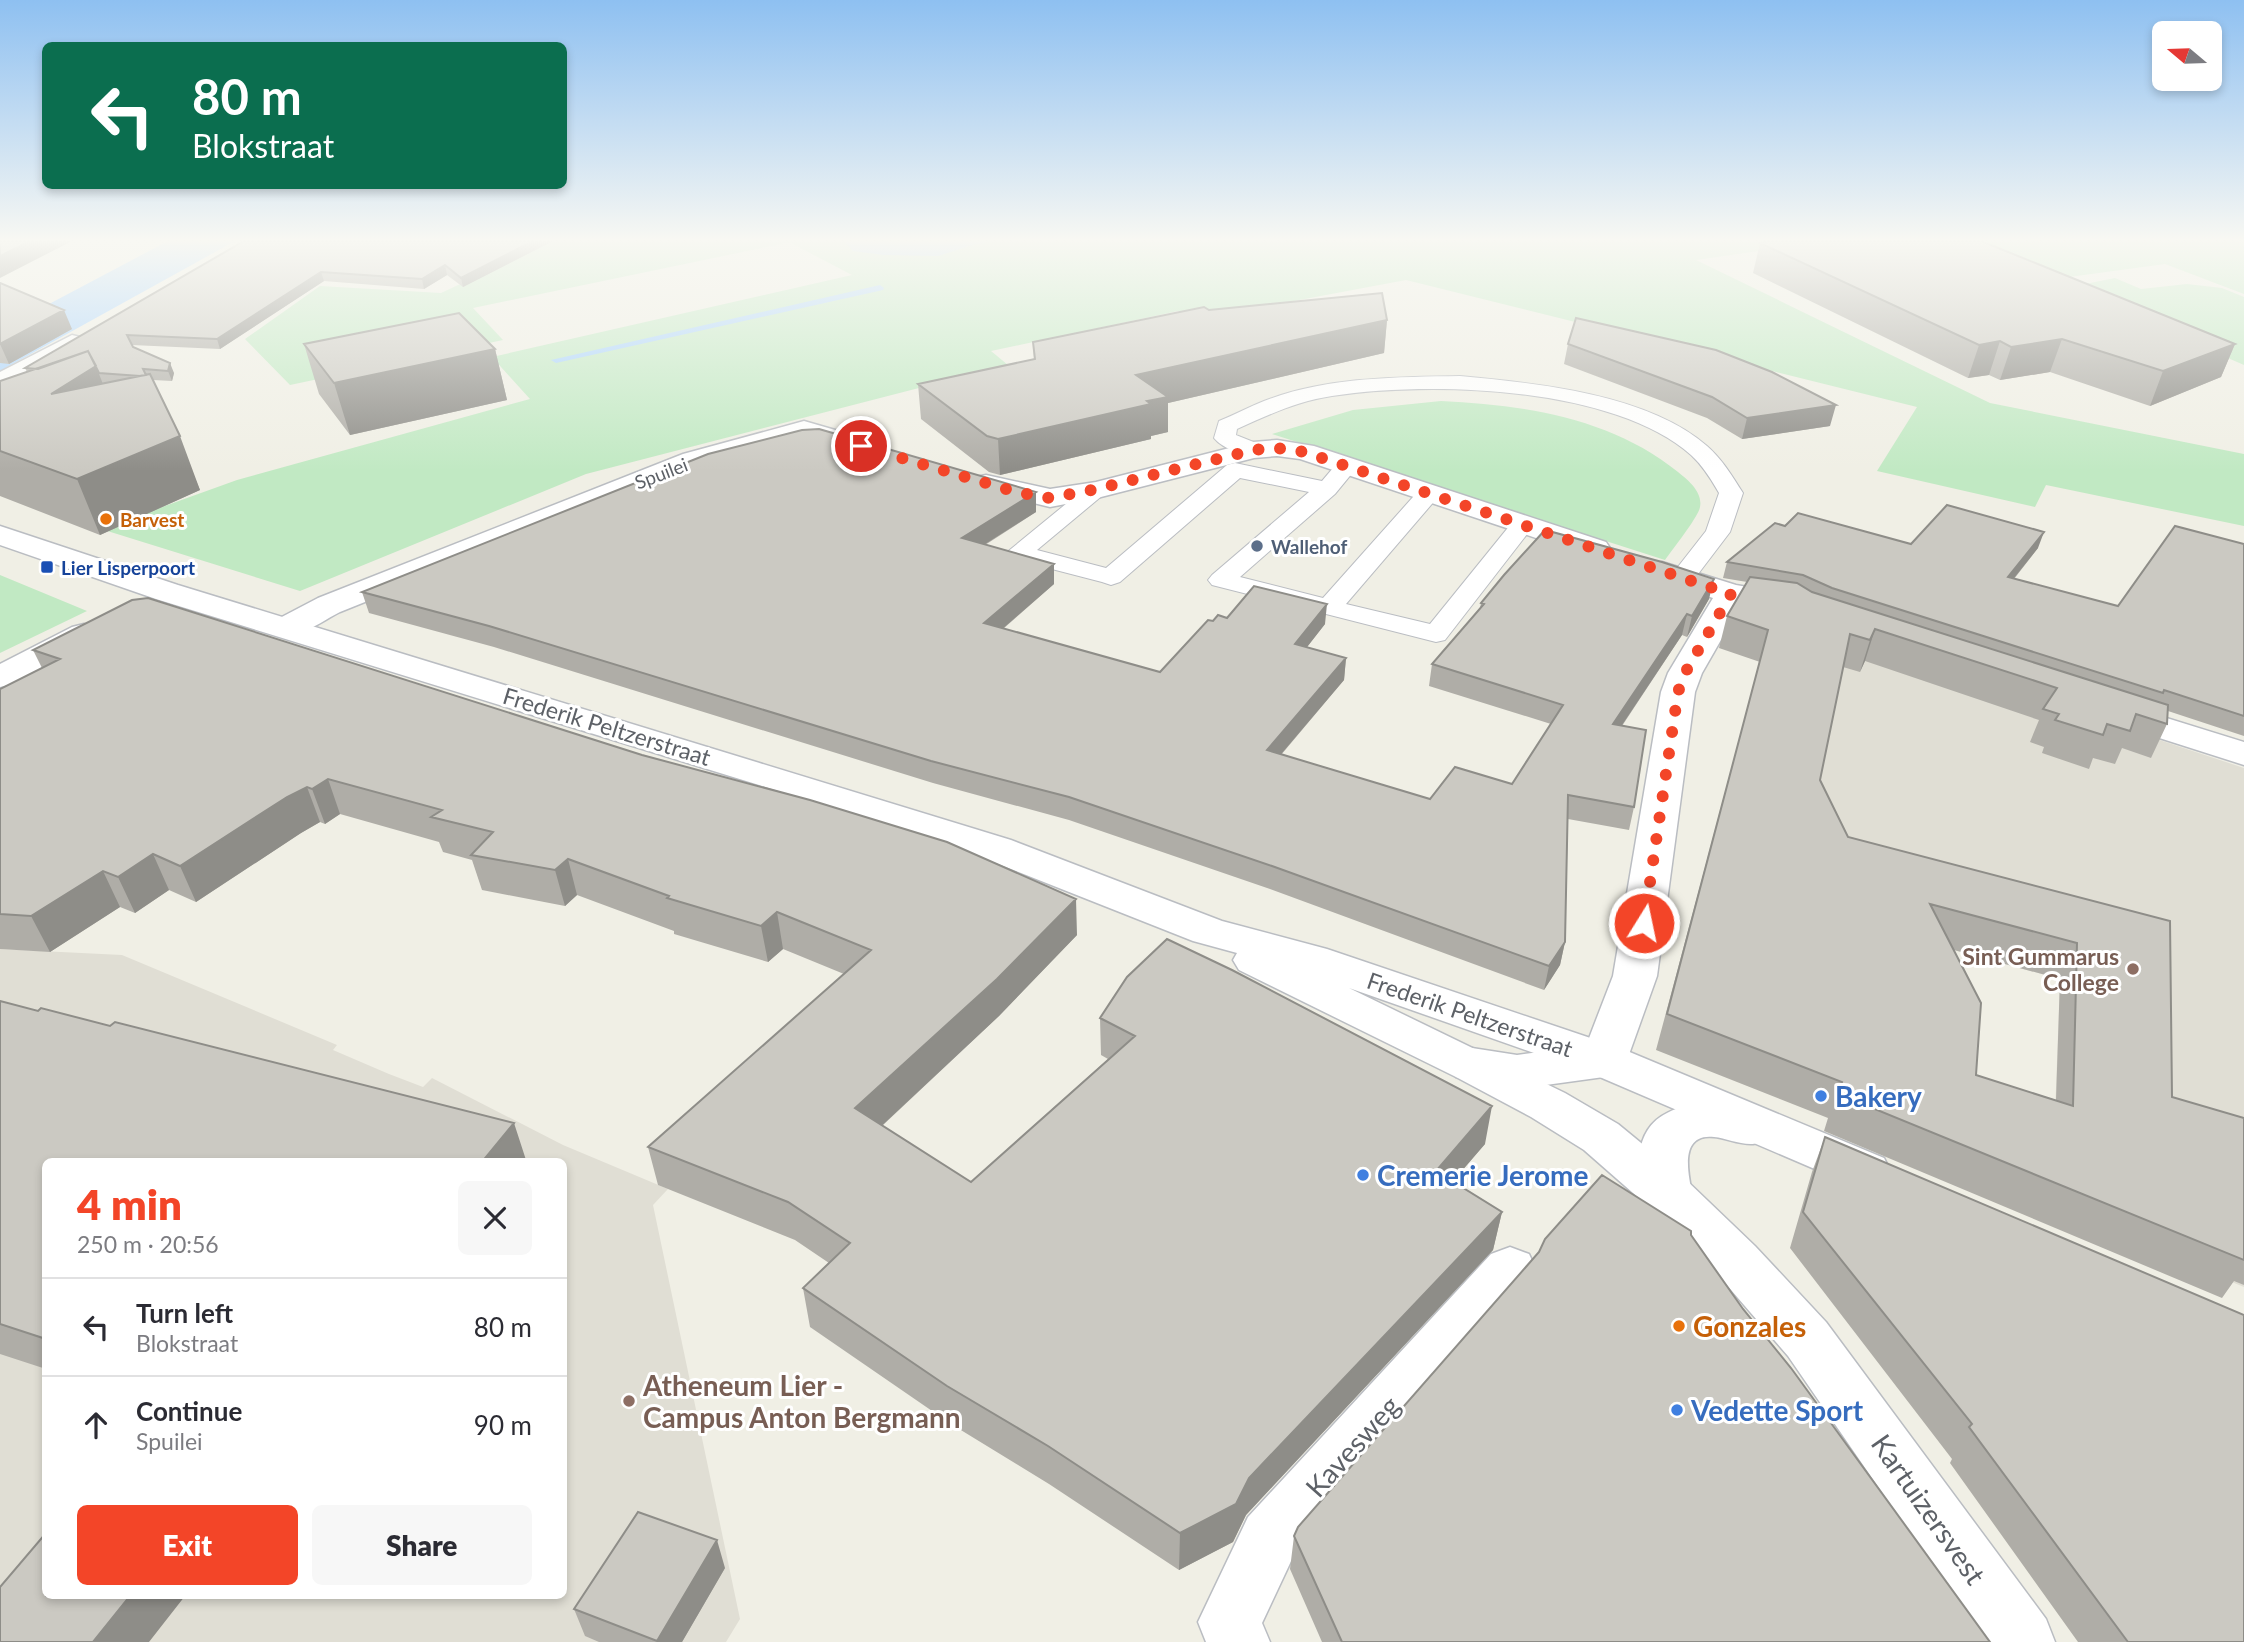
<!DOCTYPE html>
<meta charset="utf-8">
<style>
body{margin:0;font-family:Lato,sans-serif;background:#f7f7f7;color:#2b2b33;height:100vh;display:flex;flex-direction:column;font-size:26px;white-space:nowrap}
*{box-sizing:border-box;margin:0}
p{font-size:23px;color:#7c7c81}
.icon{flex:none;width:38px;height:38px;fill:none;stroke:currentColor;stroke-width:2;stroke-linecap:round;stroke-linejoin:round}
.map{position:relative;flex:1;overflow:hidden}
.drawer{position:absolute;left:42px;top:1158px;width:525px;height:441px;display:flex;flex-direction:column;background:#fff;border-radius:10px;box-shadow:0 4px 10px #0003}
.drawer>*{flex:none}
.hud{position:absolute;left:42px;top:42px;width:525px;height:147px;border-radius:10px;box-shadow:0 4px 10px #0003;background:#0b6e4f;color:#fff;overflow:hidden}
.needle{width:46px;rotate:289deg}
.tools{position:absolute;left:2152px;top:21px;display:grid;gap:14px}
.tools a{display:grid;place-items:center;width:70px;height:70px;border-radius:10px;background:#fff;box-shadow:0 4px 10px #0003;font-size:35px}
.pin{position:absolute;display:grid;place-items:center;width:60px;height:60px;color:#fff;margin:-30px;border:4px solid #fff;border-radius:50%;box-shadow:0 2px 7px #0007}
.me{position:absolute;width:77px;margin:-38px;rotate:10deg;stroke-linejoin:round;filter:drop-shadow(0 0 5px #0008)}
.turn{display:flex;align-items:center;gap:24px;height:147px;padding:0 35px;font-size:32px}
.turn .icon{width:91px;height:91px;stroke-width:2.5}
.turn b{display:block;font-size:49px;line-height:60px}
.round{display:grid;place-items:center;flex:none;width:74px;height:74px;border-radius:10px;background:#f7f7f7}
.overview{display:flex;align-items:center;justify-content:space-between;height:119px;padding:0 35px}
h1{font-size:42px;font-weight:800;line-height:52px;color:#f34528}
.primary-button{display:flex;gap:14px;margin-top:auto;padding:14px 35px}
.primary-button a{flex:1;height:80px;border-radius:10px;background:#f34528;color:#fff;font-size:28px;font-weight:800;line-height:80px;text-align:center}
.primary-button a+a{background:#f7f7f7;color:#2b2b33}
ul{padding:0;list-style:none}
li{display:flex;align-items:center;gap:21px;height:98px;padding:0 35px;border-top:2px solid #e1e1e2}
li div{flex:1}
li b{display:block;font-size:26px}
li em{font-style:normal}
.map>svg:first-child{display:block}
</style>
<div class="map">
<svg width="2244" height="1642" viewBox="0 0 2244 1642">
<rect width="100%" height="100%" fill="#f0efe5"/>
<path fill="#e0ded4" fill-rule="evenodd" d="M 1873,645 L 2244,768 L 2244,1287 L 2195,1267 L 2054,1142 L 2060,979 L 1928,943 L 1797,874 L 1707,858 L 1760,662 Z
M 0,949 L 122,955 L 337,1045 L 333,1050 L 389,1074 L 423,1087 L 432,1078 L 563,1145 L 668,1189 L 653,1205 L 740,1619 L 726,1642 L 0,1642 ZM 46,1162 L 564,1162 L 564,1596 L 46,1596 Z"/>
<path fill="#c1e9c3" d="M 552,241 L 1829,241 L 1696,260 L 1990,403 L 2244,454 L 2244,526 L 2046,485 L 2035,507 L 1877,471 L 1917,407 L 1406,280 L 1197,319 L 1178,311 L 991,351 L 1008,365 L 586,474 L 300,591 L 101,529 L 237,480 L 530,399 L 492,357 L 852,275 L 789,242 L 781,244 L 473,308 L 503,340 L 290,385 L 245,339 L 320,286 L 441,293 Z
M 1928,241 L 2244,241 L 2244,294 L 2165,264 L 2025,283 Z
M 2115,278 L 2141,289 L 2187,284 L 2222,288 L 2244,297 L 2244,365 L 2096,301 L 2085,284 Z
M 1441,401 C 1525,405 1611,418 1678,472 C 1688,480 1703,492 1700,507 C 1699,516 1672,550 1665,560 L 1272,434 L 1353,410 Z
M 0,575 L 87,611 L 0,653 Z"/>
<path fill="#a7d3ff" d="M 168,241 L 235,241 L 0,371 L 0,330 Z
M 848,241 L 995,241 L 972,245 L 938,256 L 884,255 L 853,251 L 846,243 Z"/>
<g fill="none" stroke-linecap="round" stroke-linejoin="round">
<path fill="#a7d3ff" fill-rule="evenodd" d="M 880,285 L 884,288 L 883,290 L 556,363 L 551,360 Z"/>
<g stroke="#babdc2" stroke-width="2">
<path id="service" d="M 1460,376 C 1536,383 1648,394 1707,446 C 1722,459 1732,476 1743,493 L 1730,532 L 1692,582 L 1683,585 L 1674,582 L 1670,577 L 1706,531 L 1719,493 C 1711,479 1703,466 1691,455 C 1613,386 1430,381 1332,396 C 1298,401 1268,415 1237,429 L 1236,435 L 1261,445 L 1264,450 L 1261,455 C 1247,458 1223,449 1214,438 L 1219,421 C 1234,415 1249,407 1264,401 C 1325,377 1396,377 1460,376 Z
M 1347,459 L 1355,461 L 1358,466 L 1335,494 L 1240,577 L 1323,598 L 1421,488 L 1437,488 L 1441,493 L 1437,498 L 1346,604 L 1430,624 L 1515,519 L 1531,519 L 1535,524 L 1531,529 L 1445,640 L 1436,642 L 1212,585 L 1208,580 L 1212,575 L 1309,492 L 1240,478 L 1120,582 L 1111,585 L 1102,582 L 1009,558 L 1006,553 L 1089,485 L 1105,485 L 1109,490 L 1037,550 L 1106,568 L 1227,465 L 1235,463 L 1322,481 L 1339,461 Z"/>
</g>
<g stroke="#babdc2" stroke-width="3">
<path id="minor" d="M 72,335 L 80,337 L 84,342 L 80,347 L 9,387 L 0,389 L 0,372 Z
M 804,421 L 863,438 L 867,444 L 863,450 L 854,452 L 804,437 L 703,466 L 340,612 C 320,622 299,640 276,634 L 271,627 L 276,620 L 318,598 L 683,454 Z
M 1277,440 L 1314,446 L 1606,542 L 1610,548 L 1606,554 L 1595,557 L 1584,554 L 1300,459 L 1277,456 L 1254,458 L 1097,498 L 1050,507 L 976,489 L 972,483 L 976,477 L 986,475 L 1050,489 L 1096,482 L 1253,442 Z
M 1662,562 L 1736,585 L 1801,596 L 1806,603 L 1801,610 L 1790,612 L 1741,605 L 1702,673 L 1695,692 L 1657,976 L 1627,1060 L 1620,1072 L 1604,1077 L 1517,1089 L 1456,1077 L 1449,1065 L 1456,1053 L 1472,1048 L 1517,1055 L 1586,1046 L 1613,976 L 1661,692 L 1668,673 L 1713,598 L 1651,578 L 1647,571 L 1651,564 Z
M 84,624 L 96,627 L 100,634 L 96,641 L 12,684 L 0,687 L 0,664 L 72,627 Z
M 2115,702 L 2244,742 L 2244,765 L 2103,720 L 2097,713 L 2103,706 Z
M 1710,1100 L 1769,1113 L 1776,1126 L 1769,1139 C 1764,1140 1758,1143 1753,1144 C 1740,1145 1726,1138 1714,1137 C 1679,1133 1688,1173 1692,1193 L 1685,1207 L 1667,1213 L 1649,1207 C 1634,1178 1632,1130 1667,1113 C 1680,1106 1696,1104 1710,1100 Z
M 1510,1247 L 1529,1254 L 1536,1269 L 1529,1284 L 1292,1559 L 1262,1623 L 1270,1642 L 1206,1642 L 1198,1622 L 1248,1517 L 1491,1254 Z"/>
</g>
<g stroke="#babdc2" stroke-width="3">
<path id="tertiary" d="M 0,526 L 178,585 L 1011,840 L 1222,921 L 1327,949 L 1620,1048 L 1884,1158 L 1891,1172 L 1884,1186 L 1866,1191 L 1588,1072 L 1349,988 L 1565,1093 L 1618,1124 L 1685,1179 L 1755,1246 L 1826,1322 L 2046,1619 L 2055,1642 L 1985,1642 L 1788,1356 L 1719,1276 L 1649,1207 L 1584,1150 L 1531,1117 L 1456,1077 L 1239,970 L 1233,960 L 1237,953 L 1193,941 L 983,858 L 801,798 L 156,599 L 0,545 Z"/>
</g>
<use href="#service" fill="#fff" fill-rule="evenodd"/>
<use href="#minor" fill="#fff" fill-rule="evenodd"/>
<use href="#tertiary" fill="#fff" fill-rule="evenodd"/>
</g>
<path fill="#afada7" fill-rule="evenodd" d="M 244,241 L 553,241 L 463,287 L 447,275 L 424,289 L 324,281 L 220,349 L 132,345 L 133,347 L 174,373 L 172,381 L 153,380 L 200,490 L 100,535 L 0,496 L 0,381 L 27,372 L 25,368 Z
M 1760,243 L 2235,344 L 2221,377 L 2150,406 L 2050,372 L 2000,380 L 1989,375 L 1968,378 L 1753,273 Z
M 0,283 L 72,329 L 9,364 L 0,363 Z
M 1209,310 L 1387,320 L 1384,353 L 1168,403 L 1168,432 L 1151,436 L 1151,439 L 1000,475 L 989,472 L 921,419 L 918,384 L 1034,360 L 1033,342 Z
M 304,344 L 495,349 L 507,400 L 350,435 L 319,394 Z
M 1568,344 L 1830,426 L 1742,439 L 1707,418 L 1564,364 Z
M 1036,492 L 1036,512 L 985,545 L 1054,584 L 1003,629 L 1160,672 L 1213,621 L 1227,618 L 1325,624 L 1307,647 L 1346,658 L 1344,680 L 1281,755 L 1430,799 L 1512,784 L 1551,724 L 1429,686 L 1432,664 L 1480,608 L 1481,603 L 1709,599 L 1687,637 L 1682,635 L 1622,726 L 1634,807 L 1629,830 L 1568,819 L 1565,942 L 1560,965 L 1544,990 L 1270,889 L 1069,820 L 933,783 L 494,647 L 369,613 L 362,592 Z
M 1785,526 L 1911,544 L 2038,548 L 2014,579 L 2118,606 L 2244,544 L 2244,736 L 2168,711 L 2167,724 L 2151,758 L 2122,748 L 2115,764 L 2093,758 L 2089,769 L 2042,753 L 2044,747 L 2030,742 L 2039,720 L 1865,661 L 1860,672 L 1843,667 L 1820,780 L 1848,837 L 2170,921 L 2172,1097 L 2244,1118 L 2244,1285 L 2234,1281 L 2222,1298 L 1824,1131 L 1828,1118 L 1656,1050 L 1760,662 L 1719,648 L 1727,616 L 1747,582 L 1723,578 L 1727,562 ZM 1954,950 L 2060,979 L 2056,1100 L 1976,1075 Z
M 33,650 L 1077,935 L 999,1016 L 882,1126 L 971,1182 L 1108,1059 L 1101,1055 L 1100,1018 L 1485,1144 L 1453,1181 L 1502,1212 L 1493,1250 L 1246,1515 L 1233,1542 L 1179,1570 L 1049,1484 L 951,1424 L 810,1327 L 803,1288 L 829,1263 L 795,1240 L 658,1185 L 648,1147 L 844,974 L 783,949 L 768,962 L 674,934 L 674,931 L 577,895 L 565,906 L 482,890 L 472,860 L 443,852 L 439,842 L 340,814 L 325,824 L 320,822 L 301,833 L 196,902 L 169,890 L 135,913 L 120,907 L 50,952 L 0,949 L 0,689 L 42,668 Z
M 0,1001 L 526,1160 L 525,1162 L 46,1162 L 46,1369 L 0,1354 Z
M 1825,1137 L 2244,1642 L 2078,1642 L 1950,1463 L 1952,1459 L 1790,1248 L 1812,1172 Z
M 1691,1235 L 1743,1309 L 1990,1642 L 1322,1642 L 1290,1569 L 1294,1536 Z
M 725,1568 L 682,1642 L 599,1642 L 585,1636 L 574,1609 Z"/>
<path fill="#8e8d88" d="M 30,241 L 72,241 L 0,278 L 0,256 Z
M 533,241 L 553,241 L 463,287 L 461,278 Z
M 445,265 L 447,275 L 424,289 L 422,279 Z
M 321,272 L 324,281 L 220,349 L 217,339 Z
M 64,310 L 72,329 L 9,364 L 0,344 Z
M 1387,320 L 1384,353 L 1168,403 L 1168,432 L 1151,436 L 1151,439 L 1000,475 L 998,439 L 1136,375 Z
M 2062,339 L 2050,372 L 2000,380 L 2011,347 Z
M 2000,341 L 1989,375 L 1968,378 L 1979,345 Z
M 2235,344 L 2221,377 L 2150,406 L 2163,371 Z
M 495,349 L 507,400 L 350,435 L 334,383 Z
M 170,363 L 174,373 L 172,381 L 168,371 Z
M 96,366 L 116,418 L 51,394 Z
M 1836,405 L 1830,426 L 1742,439 L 1747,418 Z
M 180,436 L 200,490 L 100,535 L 77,479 Z
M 1036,492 L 1036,512 L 963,558 L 962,538 Z
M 2044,532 L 2038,548 L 2002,593 L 2008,577 Z
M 1054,564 L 1054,584 L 985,644 L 984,623 Z
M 1714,579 L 1709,599 L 1687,637 L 1692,616 Z
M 1327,604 L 1325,624 L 1293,665 L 1295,644 Z
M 1687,614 L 1682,635 L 1608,746 L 1613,724 Z
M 1875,629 L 1865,661 L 1860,672 L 1870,640 Z
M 1346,658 L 1344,680 L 1265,773 L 1267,750 Z
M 328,779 L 340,814 L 325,824 L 312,789 Z
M 307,787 L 320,822 L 301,833 L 196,902 L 180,866 L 287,797 Z
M 153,854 L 169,890 L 135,913 L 118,877 Z
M 568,859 L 577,895 L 565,906 L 555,870 Z
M 103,871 L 120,907 L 50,952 L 31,916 Z
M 1076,899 L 1077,935 L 999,1016 L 860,1146 L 855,1108 Z
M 777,912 L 783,949 L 768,962 L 761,926 Z
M 1565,942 L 1560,965 L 1544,990 L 1549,966 Z
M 1492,1106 L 1485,1144 L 1429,1209 L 1436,1171 Z
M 514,1123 L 526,1160 L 525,1162 L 482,1162 Z
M 1502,1212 L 1493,1250 L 1246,1515 L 1233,1542 L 1179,1570 L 1180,1533 L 1249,1478 Z
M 717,1540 L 725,1568 L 682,1642 L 657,1642 L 657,1641 Z
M 130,1596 L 185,1596 L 149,1642 L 93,1642 Z"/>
<path fill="#cbc9c2" stroke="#8e8d88" stroke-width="2" fill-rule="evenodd" d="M 0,241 L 30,241 L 0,256 Z
M 244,241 L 533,241 L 461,278 L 445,265 L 422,279 L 321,272 L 217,339 L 127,335 L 133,347 L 170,363 L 168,371 L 143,369 L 146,375 L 140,376 L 99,373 L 88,351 L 38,369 L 25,368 Z
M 1770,241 L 1981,241 L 2235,344 L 2163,371 L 2062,339 L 2011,347 L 2000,341 L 1979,345 L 1760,243 Z
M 0,283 L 64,310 L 0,344 Z
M 1382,293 L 1387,320 L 1136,375 L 1168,397 L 1147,401 L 1151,404 L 998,439 L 987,436 L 918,384 L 1035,359 L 1033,342 L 1204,307 L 1209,310 Z
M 459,313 L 495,349 L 334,383 L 304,344 Z
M 1576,318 L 1716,350 L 1772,372 L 1836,405 L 1747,418 L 1712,397 L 1568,344 Z
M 88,351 L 96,366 L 51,394 L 150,374 L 180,436 L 77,479 L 0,451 L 0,381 Z
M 819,429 L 1036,492 L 962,538 L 1054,564 L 984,623 L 1160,672 L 1208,620 L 1213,621 L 1218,615 L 1227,618 L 1254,586 L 1327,604 L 1295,644 L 1346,658 L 1267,750 L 1430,799 L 1455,767 L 1512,784 L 1563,705 L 1432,664 L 1484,604 L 1481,603 L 1504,575 L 1545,530 L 1662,562 L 1714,579 L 1692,616 L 1687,614 L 1613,724 L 1646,730 L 1634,807 L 1568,795 L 1565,942 L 1549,966 L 1272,866 L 1069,797 L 931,761 L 489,626 L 362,592 L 708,454 L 802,430 Z
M 1947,505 L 2044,532 L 2008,577 L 2118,606 L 2175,526 L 2244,544 L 2244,716 L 2164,690 L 2163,693 L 1832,588 L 1803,575 L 1727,562 L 1775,523 L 1785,526 L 1798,513 L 1911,544 Z
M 1750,577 L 1797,583 L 1812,592 L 2168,705 L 2167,724 L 2136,714 L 2130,731 L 2107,724 L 2103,735 L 2055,720 L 2059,714 L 2043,709 L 2057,688 L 1875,629 L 1870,640 L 1850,634 L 1820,780 L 1848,837 L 2170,921 L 2172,1097 L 2244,1118 L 2244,1260 L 1838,1094 L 1842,1082 L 1667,1014 L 1768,630 L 1727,616 ZM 1930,904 L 2077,943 L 2073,1106 L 1976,1075 L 1981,1003 Z
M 148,598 L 642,755 L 810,800 L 947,842 L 1076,899 L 997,979 L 855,1108 L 971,1182 L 1135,1036 L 1100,1018 L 1127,977 L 1167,939 L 1232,970 L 1492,1106 L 1436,1171 L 1502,1212 L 1249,1478 L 1236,1504 L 1180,1533 L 1048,1446 L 947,1386 L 803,1288 L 850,1243 L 788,1202 L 648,1147 L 871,950 L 777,912 L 761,926 L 667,898 L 669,896 L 568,859 L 555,870 L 471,855 L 493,832 L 431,817 L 442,810 L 328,779 L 312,789 L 307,787 L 287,797 L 180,866 L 153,854 L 118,877 L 103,871 L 31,916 L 0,914 L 0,689 L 60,659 L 33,650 L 132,600 Z
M 0,1001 L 38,1011 L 41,1008 L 110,1026 L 115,1022 L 514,1123 L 482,1162 L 46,1162 L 46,1339 L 0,1324 Z
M 1825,1137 L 2244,1315 L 2244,1642 L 2128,1642 L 1969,1427 L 1972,1424 L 1803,1212 Z
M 1602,1175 L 1691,1231 L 1691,1235 L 1743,1309 L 1791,1368 L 1990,1642 L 1342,1642 L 1294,1536 L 1298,1527 L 1539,1252 L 1545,1239 Z
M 638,1512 L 717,1540 L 657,1641 L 574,1609 Z
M 46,1533 L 46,1596 L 130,1596 L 93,1642 L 0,1642 L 0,1587 Z"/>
<linearGradient id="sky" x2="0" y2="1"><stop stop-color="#8ec0f1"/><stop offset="0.51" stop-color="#f8f8f3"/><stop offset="1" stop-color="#f8f8f3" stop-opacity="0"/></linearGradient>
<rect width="2244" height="471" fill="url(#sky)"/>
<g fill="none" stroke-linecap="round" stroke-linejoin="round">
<path stroke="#f34528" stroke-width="12" stroke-dasharray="0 21.6" d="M 861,446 L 1016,492 L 1050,498 L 1097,489 L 1253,450 L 1277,448 L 1304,452 L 1731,594 L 1685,673 L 1678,692 L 1644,923"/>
</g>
<g fill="#e8710a" stroke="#fff" stroke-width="2.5">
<circle cx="106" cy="519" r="7"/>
<circle cx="1679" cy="1326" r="7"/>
</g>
<circle fill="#5c6f8a" stroke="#fff" stroke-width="2.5" cx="1257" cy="546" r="7"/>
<rect fill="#1a4fb4" stroke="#fff" stroke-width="2.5" x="40" y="560" width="14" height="14" rx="3.5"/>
<g fill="#8d6e63" stroke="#fff" stroke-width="2.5">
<circle cx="2133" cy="969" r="7"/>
<circle cx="629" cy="1401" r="7"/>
</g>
<g fill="#3f7fe0" stroke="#fff" stroke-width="2.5">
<circle cx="1821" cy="1096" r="7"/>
<circle cx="1363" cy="1175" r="7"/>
<circle cx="1677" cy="1410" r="7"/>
</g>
<g text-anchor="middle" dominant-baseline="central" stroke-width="6" stroke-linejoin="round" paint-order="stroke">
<g font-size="19" fill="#5d6167" stroke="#fff">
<text transform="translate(661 473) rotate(-21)">Spuilei</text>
</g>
<g font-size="19" font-weight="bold" fill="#c56008" stroke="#fff" text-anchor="start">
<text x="120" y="519">Barvest</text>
</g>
<g font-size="19" font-weight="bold" fill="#4e5e75" stroke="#fff" text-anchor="start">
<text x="1271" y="546">Wallehof</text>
</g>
<g font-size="19" font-weight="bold" fill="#164399" stroke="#fff" text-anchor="start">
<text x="61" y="567">Lier Lisperpoort</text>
</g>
<g font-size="23" fill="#5d6167" stroke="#fff">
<text transform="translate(607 726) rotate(17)">Frederik Peltzerstraat</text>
<text transform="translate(1470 1014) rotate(19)">Frederik Peltzerstraat</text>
</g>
<g font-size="23" font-weight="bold" fill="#785e54" stroke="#fff" text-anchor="end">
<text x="2119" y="956">Sint Gummarus<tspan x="2119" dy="26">College</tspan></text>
</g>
<g font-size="28" font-weight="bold" fill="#366cbe" stroke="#fff" text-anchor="start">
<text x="1835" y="1096">Bakery</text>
<text x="1377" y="1175">Cremerie Jerome</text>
<text x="1691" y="1410">Vedette Sport</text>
</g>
<g font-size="28" font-weight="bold" fill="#c56008" stroke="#fff" text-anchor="start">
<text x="1693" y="1326">Gonzales</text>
</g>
<g font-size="28" font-weight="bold" fill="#785e54" stroke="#fff" text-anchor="start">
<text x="643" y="1385">Atheneum Lier -<tspan x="643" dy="32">Campus Anton Bergmann</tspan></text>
</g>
<g font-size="28" fill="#5d6167" stroke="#fff">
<text transform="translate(1352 1446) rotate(-48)">Kavesweg</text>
<text transform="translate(1929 1509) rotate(55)">Kartuizersvest</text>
</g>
</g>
</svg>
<div class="tools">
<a><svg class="needle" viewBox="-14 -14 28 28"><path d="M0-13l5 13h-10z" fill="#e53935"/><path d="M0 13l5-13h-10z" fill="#7c7c81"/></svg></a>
</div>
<div class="pin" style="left:861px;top:446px;background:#d93025"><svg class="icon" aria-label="arrive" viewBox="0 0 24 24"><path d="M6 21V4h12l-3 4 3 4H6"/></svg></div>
<svg class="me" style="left:1644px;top:923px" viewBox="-20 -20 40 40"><circle r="17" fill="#f34528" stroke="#fff" stroke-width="3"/><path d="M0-11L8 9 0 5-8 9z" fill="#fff"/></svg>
<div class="hud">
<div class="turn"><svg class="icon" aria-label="left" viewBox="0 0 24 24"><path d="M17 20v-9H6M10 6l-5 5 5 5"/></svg><div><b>80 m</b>Blokstraat</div></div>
</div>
<section class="drawer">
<div class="overview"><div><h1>4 min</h1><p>250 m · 20:56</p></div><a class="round"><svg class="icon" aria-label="close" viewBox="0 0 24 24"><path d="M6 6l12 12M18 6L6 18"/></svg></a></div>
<ul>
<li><svg class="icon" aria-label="left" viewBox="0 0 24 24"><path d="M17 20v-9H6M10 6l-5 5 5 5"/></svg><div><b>Turn left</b><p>Blokstraat</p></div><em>80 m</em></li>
<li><svg class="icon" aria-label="ahead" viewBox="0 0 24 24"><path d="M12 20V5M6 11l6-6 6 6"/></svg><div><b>Continue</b><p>Spuilei</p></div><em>90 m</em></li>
</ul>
<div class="primary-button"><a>Exit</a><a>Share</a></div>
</section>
</div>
